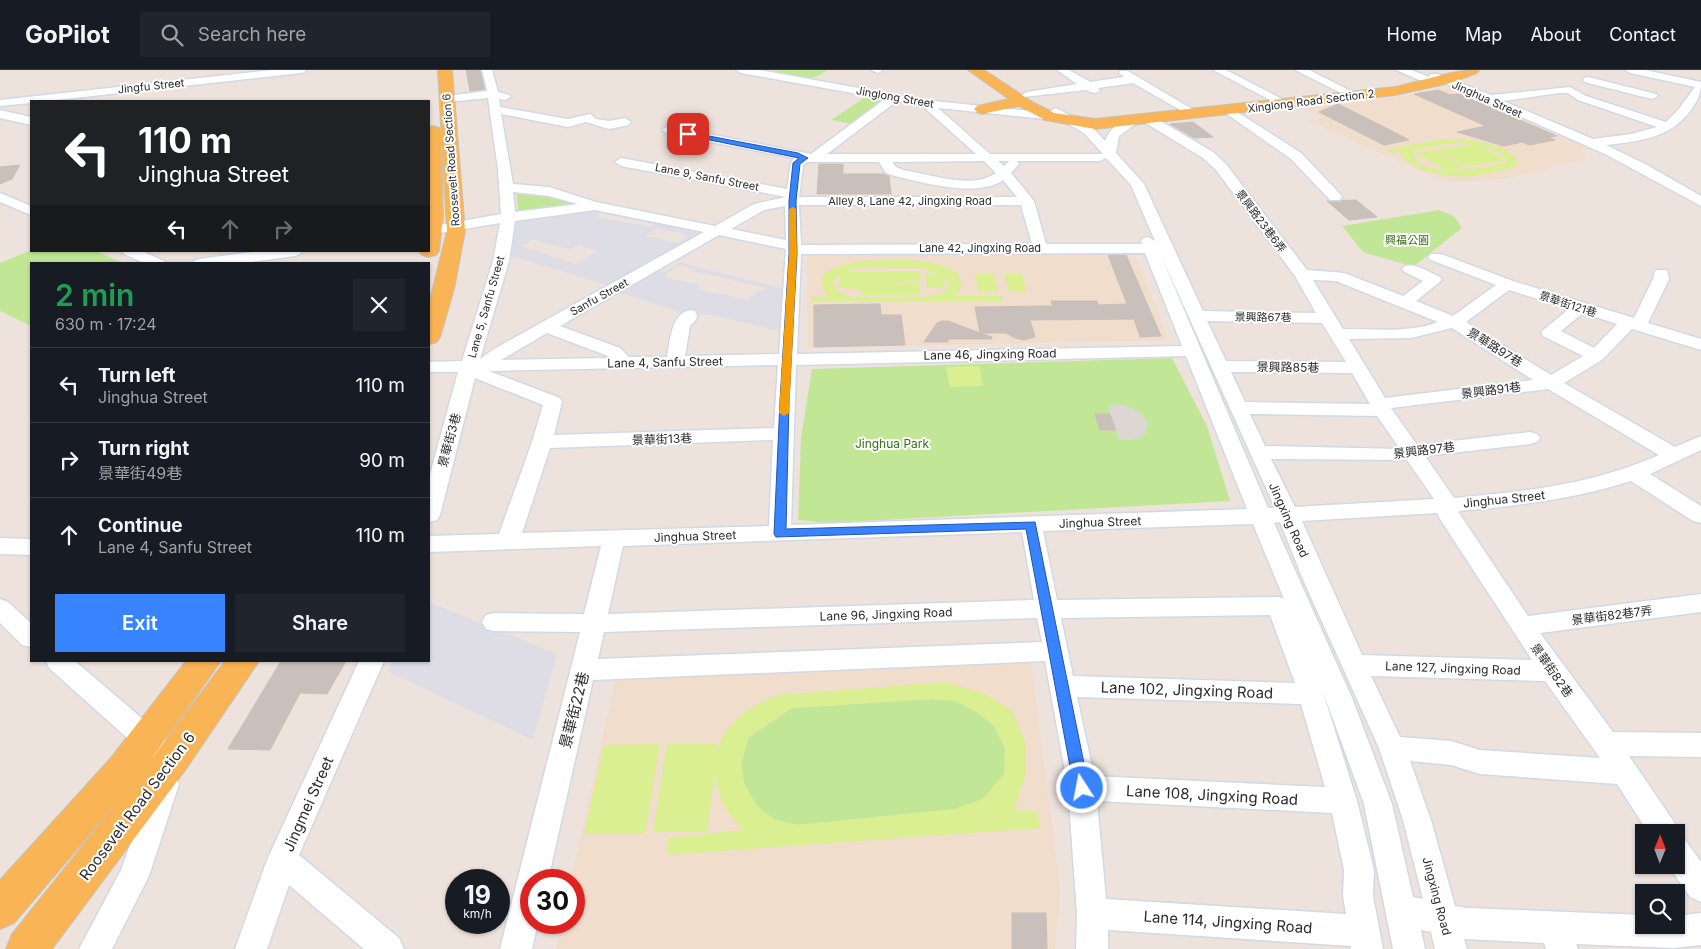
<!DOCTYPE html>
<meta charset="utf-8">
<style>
body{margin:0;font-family:Inter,"Noto Sans TC",sans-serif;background:#20242c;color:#f1f3f6;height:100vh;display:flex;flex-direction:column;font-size:19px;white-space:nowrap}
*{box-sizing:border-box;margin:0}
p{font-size:16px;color:#9ea1a6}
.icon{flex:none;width:28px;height:28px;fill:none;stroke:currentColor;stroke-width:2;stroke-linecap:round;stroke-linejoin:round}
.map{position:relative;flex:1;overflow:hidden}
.panel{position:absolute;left:30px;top:192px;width:400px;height:400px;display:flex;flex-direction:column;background:#171b24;border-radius:0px;box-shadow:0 1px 4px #0004}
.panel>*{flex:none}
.hud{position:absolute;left:30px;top:30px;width:400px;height:152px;border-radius:0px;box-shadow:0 1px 4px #0004;background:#202124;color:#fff;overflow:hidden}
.needle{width:32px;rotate:1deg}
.controls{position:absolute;left:1635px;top:754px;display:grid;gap:10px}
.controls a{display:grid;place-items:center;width:50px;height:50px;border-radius:0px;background:#171b24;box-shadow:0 1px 4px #0004;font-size:25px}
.speed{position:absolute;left:445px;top:799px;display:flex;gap:10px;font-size:25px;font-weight:700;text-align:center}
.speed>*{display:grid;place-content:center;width:65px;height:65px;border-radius:50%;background:#171b24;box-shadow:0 1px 4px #0004;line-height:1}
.speed small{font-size:12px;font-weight:400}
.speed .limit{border:8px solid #d22;background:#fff;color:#111}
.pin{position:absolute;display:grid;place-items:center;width:42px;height:42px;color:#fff;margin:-21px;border-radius:10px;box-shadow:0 2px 8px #0006}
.me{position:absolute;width:55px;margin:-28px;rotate:349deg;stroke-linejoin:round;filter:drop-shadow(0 0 4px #0008)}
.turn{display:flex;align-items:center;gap:18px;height:105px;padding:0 25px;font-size:22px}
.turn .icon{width:65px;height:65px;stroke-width:2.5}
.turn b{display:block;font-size:35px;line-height:42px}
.lanes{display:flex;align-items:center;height:48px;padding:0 25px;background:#0003;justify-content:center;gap:25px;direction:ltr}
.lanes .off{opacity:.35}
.round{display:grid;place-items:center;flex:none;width:52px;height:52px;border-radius:0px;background:#20242c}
.head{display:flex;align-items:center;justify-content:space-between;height:85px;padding:0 25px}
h1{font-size:30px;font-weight:600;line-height:38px;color:#1e9e55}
.primary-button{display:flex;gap:10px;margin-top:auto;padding:10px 25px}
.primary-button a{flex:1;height:58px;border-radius:0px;background:#3883ff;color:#fff;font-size:20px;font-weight:600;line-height:58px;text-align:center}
.primary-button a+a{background:#20242c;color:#f1f3f6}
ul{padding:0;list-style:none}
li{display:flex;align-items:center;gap:15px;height:75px;padding:0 25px;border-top:1px solid #363941}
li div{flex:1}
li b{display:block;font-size:19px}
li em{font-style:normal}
header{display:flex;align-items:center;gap:30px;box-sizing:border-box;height:70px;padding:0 25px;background:#171b24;border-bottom:1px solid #363941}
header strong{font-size:24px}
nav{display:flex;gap:28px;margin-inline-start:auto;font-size:18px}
.search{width:350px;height:45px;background:#20242c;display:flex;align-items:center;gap:12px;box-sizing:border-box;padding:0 18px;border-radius:0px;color:#9ea1a6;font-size:19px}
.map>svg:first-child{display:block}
</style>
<header>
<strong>GoPilot</strong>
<div class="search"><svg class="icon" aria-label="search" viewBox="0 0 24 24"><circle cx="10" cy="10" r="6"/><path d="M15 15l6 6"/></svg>Search here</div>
<nav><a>Home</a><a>Map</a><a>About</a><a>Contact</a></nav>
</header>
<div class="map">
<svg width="1701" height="879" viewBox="0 0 1701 879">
<rect width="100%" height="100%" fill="#eee3dc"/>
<path fill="#dedde6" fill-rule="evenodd" d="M 593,141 L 700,162 L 662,185 L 606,215 L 508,185 L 516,151 ZM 600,143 L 654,154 L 650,157 L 596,147 ZM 656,158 L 687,165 L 678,173 L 646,166 ZM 534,169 L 569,180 L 579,175 L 597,181 L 575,194 L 521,176 Z
M 679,192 L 782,218 L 779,261 L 714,245 L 681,243 L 621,223 L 658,201 L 664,203 ZM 678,195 L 693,199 L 692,201 L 767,218 L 764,221 L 758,220 L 748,230 L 697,219 L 700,215 L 664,207 Z
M 429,532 L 557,584 L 533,670 L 387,601 L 392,591 L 429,591 Z"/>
<path fill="#f0ddcb" d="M 1450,18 L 1580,75 L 1584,77 L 1586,90 L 1550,96 L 1553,98 L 1503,109 L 1446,112 L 1309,51 L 1322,47 L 1304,38 L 1375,30 Z
M 1134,182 L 1168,267 L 1165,270 L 808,278 L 807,186 Z
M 1031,592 L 1060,818 L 1059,845 L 1058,843 L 1055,879 L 556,879 L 562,853 L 574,852 L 574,810 L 571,810 L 616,606 Z"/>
<path fill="#c1e796" d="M 779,0 L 828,0 L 816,7 L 810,8 L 771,1 Z
M 867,26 L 882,29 L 884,31 L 852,54 L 831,50 Z
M 516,119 L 518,119 L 576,132 L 573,135 L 518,142 Z
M 1439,140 L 1454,146 L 1462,158 L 1414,196 L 1407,195 L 1363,182 L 1342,156 Z
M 31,180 L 96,181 L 125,194 L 31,194 L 31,256 L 0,241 L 0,193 Z
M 1172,288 L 1207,356 L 1230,431 L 827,453 L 798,450 L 801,368 L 812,299 Z
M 933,629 L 955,631 L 977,642 L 994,656 L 1005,678 L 1004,704 L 983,729 L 956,739 L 798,755 L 775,750 L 757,736 L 744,714 L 741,693 L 749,667 L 792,638 Z"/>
<path fill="#d9ef91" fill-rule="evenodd" d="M 1443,69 C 1463,69 1506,71 1518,91 L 1514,97 C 1500,100 1486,104 1472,106 C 1451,108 1408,103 1399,80 L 1390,82 L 1384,80 ZM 1459,72 L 1472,74 L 1435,80 L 1467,96 L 1507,90 L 1475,74 L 1497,81 L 1508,91 L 1505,93 C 1484,97 1424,111 1413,85 L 1414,81 L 1419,79 Z
M 1433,80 L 1465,97 L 1447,100 L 1415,83 Z
M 860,191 C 893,191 929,185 958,204 L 962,216 L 954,226 L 1002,226 L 1003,232 L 811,231 L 811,227 L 829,227 C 821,220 820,213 825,203 L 835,197 ZM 858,198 L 920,198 L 941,204 L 926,204 L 927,218 L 945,218 L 942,205 L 949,214 C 948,219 944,222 939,224 C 925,229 868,229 852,227 C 844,226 833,220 834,211 L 841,203 L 838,218 L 861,219 L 862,225 L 920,225 L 919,214 L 862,213 L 920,212 L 919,201 L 843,202 Z
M 975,204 L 993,204 L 998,222 L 979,222 Z
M 1004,204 L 1022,204 L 1027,222 L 1009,222 Z
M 979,296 L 983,316 L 950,317 L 946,297 Z
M 946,612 L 985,624 L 1012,641 L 1025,672 L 1026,703 L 1014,740 L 1037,741 L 1040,758 L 667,785 L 668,768 L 743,760 L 724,737 L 716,713 L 716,695 L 707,761 L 653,762 L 667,674 L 718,674 L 716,693 C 718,685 719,674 723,667 C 735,645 757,633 779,625 ZM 933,629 L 955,631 L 977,642 L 994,656 L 1005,678 L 1004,704 L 983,729 L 955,739 L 798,755 L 775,750 L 757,736 L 744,714 L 741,693 L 749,667 L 792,638 Z
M 660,674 L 645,764 L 584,764 L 604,675 Z"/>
<path fill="#ddd7d3" d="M 1120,334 L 1133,338 L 1142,344 L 1148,353 L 1146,363 L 1140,368 L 1130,370 L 1119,370 L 1108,336 Z"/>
<path fill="#c9c0bc" stroke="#c9bfb6" d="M 466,0 L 480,0 L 485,19 L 470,21 Z
M 1438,20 L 1450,25 L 1459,24 L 1557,66 L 1548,67 L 1555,70 L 1529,75 L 1522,72 L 1504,76 L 1457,62 L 1486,56 L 1414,24 Z
M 1338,34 L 1390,60 L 1409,70 L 1384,75 L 1319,42 Z
M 1193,52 L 1213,67 L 1194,68 L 1170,54 Z
M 819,94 L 843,94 L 843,104 L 884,104 L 889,106 L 891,124 L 817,124 Z
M 20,95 L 12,109 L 0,114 L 0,97 Z
M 1356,130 L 1377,147 L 1349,150 L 1327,131 Z
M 1108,185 L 1126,185 L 1161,266 L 1140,267 L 1134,249 L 1030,250 L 1035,267 L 1024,270 L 1015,268 L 1006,263 L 980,263 L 992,267 L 992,269 L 948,269 L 948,272 L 924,272 L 937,253 L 942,251 L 948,251 L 980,263 L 975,237 L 1053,236 L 1051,231 L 1097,231 L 1098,235 L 1127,234 Z
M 880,234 L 881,245 L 901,245 L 905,275 L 814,277 L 814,235 Z
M 1095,344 L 1110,344 L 1116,360 L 1100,360 Z
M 281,591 L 346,591 L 327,624 L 300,623 L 270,680 L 228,679 Z
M 1012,843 L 1046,843 L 1047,879 L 1012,879 Z"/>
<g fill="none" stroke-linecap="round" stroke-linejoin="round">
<g stroke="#d1d9e5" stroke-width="3">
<path id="minor" d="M 272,0 L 307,0 L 302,3 L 47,31 L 31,31 L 31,33 L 0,36 L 0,30 Z
M 482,0 L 492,0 L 498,22 L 509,25 L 511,27 L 505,30 L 499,29 L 500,37 L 568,49 L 590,44 L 596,49 L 609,51 L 625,48 L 631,52 L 629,55 L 609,59 L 586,52 L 568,57 L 501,44 L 513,114 L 549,117 L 596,132 L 715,156 L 754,134 L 786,127 L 621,96 L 615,92 L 621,88 L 787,119 L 791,93 L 794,88 L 668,64 L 662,60 L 668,56 L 811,84 L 885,29 L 741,3 L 736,0 L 759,0 L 925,30 L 1050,43 L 1052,40 L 1056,38 L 1092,57 L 1105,71 C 1109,60 1124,44 1137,47 L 1139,50 L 1137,53 L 1119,66 L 1116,83 L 1144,114 L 1203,241 L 1316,243 L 1295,206 L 1216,100 L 1203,88 L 1144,52 L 1142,49 L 1144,46 L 1152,46 L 1213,82 L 1226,94 L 1307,200 L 1344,203 L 1403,226 L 1423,211 L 1405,202 L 1402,199 L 1405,196 C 1416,193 1429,202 1440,207 L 1442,210 L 1416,231 L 1453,246 L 1496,215 L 1431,190 L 1428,187 L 1431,184 L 1441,184 L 1513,211 L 1634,248 L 1653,209 L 1655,200 L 1667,200 L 1669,209 L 1648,253 L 1701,269 L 1701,280 L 1632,259 L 1602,290 L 1564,313 L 1675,377 L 1701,366 L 1701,380 L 1650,404 L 1701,436 L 1701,453 L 1693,451 L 1631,411 C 1574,429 1517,436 1459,441 L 1459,443 L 1528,546 L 1701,524 L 1701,542 L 1540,563 L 1613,662 L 1701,663 L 1701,687 L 1629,686 L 1674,752 L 1678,762 L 1676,767 L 1676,762 L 1648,762 L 1617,714 L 1480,704 L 1451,695 L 1410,691 L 1431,750 L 1455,836 L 1468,838 L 1644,845 L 1644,855 L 1676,855 L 1676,846 L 1701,843 L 1701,875 L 1674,878 L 1576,874 L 1578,879 L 1546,879 L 1544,873 L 1464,869 L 1467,879 L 1435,879 L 1431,862 L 1421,860 L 1425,879 L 1393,879 L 1364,734 L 1322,619 L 1357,731 L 1374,800 L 1373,826 L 1383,879 L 1351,879 L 1351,876 L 1108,860 L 1108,879 L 1076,879 L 1077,844 L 1068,718 L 1045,591 L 593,610 L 548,810 L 531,810 L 531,852 L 538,852 L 532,879 L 500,879 L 580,562 L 494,561 L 486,559 L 482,552 L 486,545 L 494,543 L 584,544 L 601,476 L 429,482 L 429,466 L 499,464 L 532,372 L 543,335 L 475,308 L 440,445 L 437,450 L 429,452 L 429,408 L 458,302 L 429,302 L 429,292 L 462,291 L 493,191 L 500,153 L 429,165 L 429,157 L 501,144 L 498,100 L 488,28 L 447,32 L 441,29 L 447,26 L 487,21 ZM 897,31 L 926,37 L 927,40 L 976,84 L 827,84 ZM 938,38 L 1063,51 L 1084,63 L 1103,84 L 990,84 ZM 1106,88 L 1131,115 L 1155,171 L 1148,167 L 1143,168 L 1141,171 L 1142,174 L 1046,174 L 1034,131 L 1011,103 L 1019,94 L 1017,91 L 1100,91 ZM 984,91 L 996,103 C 973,120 929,104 903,100 L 896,97 L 892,92 ZM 998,91 L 1009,91 L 1004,96 ZM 807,92 L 879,92 L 886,103 L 895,106 C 924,113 978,128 1003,110 L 1017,127 L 799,127 L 803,95 ZM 513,122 L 549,126 L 578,134 L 515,142 ZM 799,135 L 1021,135 L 1032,174 L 801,175 ZM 785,136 L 786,170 L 731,159 L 764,140 ZM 595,140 L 704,162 L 494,279 L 480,289 L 509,191 L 515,151 ZM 719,165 L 786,179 L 779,284 L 685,286 L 690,256 L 696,250 L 697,245 L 695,241 C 672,236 670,271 667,287 L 629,287 L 620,278 L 560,256 ZM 1145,183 L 1182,276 L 797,284 L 801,184 ZM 1160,183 L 1275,438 L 1268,438 ZM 1313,210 L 1336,211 L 1438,252 C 1409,263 1374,259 1343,259 ZM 1509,220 L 1569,239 L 1541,262 L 1543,266 L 1583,286 L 1551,305 L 1466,252 ZM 1583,243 L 1617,254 L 1594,278 L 1561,261 ZM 1207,251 L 1322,253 L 1346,292 L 1226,291 ZM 1452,258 L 1533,310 L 1385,328 L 1349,269 L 1411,268 ZM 547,263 L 608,286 L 610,288 L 501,290 ZM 1186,286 L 1247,439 L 791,455 L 796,295 ZM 778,295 L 774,358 L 554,365 L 562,332 L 560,328 L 489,301 ZM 1231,302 L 1352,303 L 1370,334 L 1245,332 ZM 1548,319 L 1659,385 C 1594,414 1524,422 1454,428 L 1425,386 L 1530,374 L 1537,372 L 1540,368 L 1537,364 L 1530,362 L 1417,375 L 1391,338 ZM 1250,344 L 1377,346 L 1400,379 L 1265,376 ZM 773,370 L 769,456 L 522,463 L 550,378 ZM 1271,389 L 1407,390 L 1434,429 L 1295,437 ZM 1437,443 L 1440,449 L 1532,590 L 1362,585 L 1302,451 ZM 1280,452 L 1305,514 L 1379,678 L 1403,750 L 1423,829 L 1413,827 L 1392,734 L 1352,628 L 1274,453 ZM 1253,454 L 1284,529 L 1279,527 L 1057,530 L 1043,461 ZM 1022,462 L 1034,530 L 608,544 L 623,476 ZM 1270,545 L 1295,613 L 1073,606 L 1061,548 ZM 1037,548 L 1042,572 L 598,589 L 604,562 ZM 1371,606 L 1545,611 L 1600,688 L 1480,680 L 1451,671 L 1400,667 ZM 1077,627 L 1301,634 L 1325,717 L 1094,706 ZM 1097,731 L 1332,743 L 1344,800 L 1343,826 L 1346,844 L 1106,829 Z
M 871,0 L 883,0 L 878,3 Z
M 1057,0 L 1069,0 L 1090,12 L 1124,7 L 1119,3 L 1120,1 L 1128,1 L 1192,39 L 1186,42 L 1182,41 L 1133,13 L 1098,18 L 1100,20 L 1098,22 L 1094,23 L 1086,20 L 1023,27 L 1021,25 L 1027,22 L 1077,14 Z
M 1213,0 L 1226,0 L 1282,29 L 1280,31 L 1272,31 Z
M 1295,0 L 1309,0 L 1351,21 L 1349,23 L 1341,23 Z
M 1396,0 L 1411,0 L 1429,7 L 1430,4 L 1438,4 L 1491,25 L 1570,17 L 1586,26 L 1666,52 L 1678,40 L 1695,17 L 1630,3 L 1625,0 L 1645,0 L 1701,12 C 1701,24 1698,30 1691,40 C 1669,69 1640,71 1606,75 L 1647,95 L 1701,126 L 1701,136 L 1607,85 L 1452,16 L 1440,12 L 1439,15 L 1431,15 ZM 1559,23 L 1568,23 L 1578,30 L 1657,57 L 1631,64 L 1593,69 L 1503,31 Z
M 1588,7 L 1656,24 L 1658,26 L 1652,29 L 1584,12 L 1583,10 L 1584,8 Z
M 1228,36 L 1301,83 L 1340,124 L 1342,127 L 1340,130 L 1330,130 L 1291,89 L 1224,42 L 1222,40 L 1224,38 Z
M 0,40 L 31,47 L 31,55 L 0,48 Z
M 0,123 L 31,136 L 31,145 L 0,132 Z
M 122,181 L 142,181 L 164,191 L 167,194 L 146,194 L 124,184 Z
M 260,181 L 302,181 L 300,184 L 295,186 L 235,194 L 191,194 L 194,191 L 199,189 Z
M 0,468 L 31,469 L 31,485 L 0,484 Z
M 0,529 L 8,532 L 31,553 L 31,577 L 22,575 L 0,553 Z
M 46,591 L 75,591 L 165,668 L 168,676 L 165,684 L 155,688 L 145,684 L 49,598 Z
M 359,591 L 384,591 L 299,785 L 399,868 L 404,879 L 364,879 L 289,815 L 267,879 L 235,879 L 267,790 Z
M 165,702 L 175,705 L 179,714 L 149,806 L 112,879 L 79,879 L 121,800 L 155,705 Z
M 1676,767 L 1686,771 L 1701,792 L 1701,832 L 1690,827 L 1668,795 L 1676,795 Z"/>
</g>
<g stroke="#c4c4c4" stroke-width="2">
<path id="major" d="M 438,0 L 452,0 L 465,161 L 454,219 L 440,267 L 437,272 L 429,274 L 429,234 L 447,161 Z
M 968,0 L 984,0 L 1034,33 L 1054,43 L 1095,49 L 1395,17 C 1423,11 1451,0 1479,0 L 1477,3 L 1450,13 L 1395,25 L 1095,59 L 1045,50 L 1019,36 L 982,44 L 977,42 L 974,39 L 977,36 L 1009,29 Z
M 433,56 L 439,58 L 441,61 L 443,148 L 439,181 L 436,185 L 429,187 L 422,185 L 419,181 L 429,181 L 429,57 Z
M 186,591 L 221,591 L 147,695 L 225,591 L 259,591 L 186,699 L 52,879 L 6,879 L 12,864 L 120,729 L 14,853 L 0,859 L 0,810 L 110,689 Z"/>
</g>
<use href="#minor" fill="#fff" fill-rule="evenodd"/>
<use href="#major" fill="#f9b456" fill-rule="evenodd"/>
</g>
<path fill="#3883ff" stroke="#2455a6" d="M 688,62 L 798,83 L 808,88 L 800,94 L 796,131 L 797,184 L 789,331 L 786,459 L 1035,452 L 1089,718 L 1087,723 L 1082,725 L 1076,723 L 1074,718 L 1026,459 L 776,467 L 774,464 L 780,331 L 789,184 L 789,131 L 793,93 L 799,88 L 685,65 L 685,63 Z"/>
<path fill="#f59e0b" d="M 793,137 L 796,139 L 797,184 L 789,343 L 784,346 L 779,343 L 789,184 L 789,139 Z"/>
<g text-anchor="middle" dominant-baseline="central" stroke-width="4" stroke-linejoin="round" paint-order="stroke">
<g font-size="11" fill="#2b2b2b" stroke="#fff">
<text transform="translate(151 16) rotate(-6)">Jingfu Street</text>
<text transform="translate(895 27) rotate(10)">Jinglong Street</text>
<text transform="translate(1487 29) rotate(24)">Jinghua Street</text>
<text transform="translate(1311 31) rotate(-7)">Xinglong Road Section 2</text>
<text transform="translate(451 90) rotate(-94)">Roosevelt Road Section 6</text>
<text transform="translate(707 107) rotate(11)">Lane 9, Sanfu Street</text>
<text x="910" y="131">Alley 8, Lane 42, Jingxing Road</text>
<text transform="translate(1261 151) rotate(53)">景興路23巷6弄</text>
<text x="980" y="178">Lane 42, Jingxing Road</text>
<text transform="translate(599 227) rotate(-29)">Sanfu Street</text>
<text transform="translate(1568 234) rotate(18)">景華街121巷</text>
<text transform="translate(486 237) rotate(-74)">Lane 5, Sanfu Street</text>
<text transform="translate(1263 247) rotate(1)">景興路67巷</text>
</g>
<g font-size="11" fill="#386d16" stroke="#fff">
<text x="1407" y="170">興福公園</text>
</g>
<g font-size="12" fill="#2b2b2b" stroke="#fff">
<text transform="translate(1495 277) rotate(32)">景華路97巷</text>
<text transform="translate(990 284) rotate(-1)">Lane 46, Jingxing Road</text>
<text transform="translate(665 292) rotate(-1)">Lane 4, Sanfu Street</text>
<text transform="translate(1288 297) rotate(1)">景興路85巷</text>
<text transform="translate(1491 320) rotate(-7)">景興路91巷</text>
<text transform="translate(662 369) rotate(-2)">景華街13巷</text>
<text transform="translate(449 370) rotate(-75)">景華街3巷</text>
<text transform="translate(1424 380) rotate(-7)">景興路97巷</text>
<text transform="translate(1504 429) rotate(-6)">Jinghua Street</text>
<text transform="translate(1289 450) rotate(66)">Jingxing Road</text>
<text transform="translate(1100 452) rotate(-2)">Jinghua Street</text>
<text transform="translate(695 466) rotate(-2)">Jinghua Street</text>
<text transform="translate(886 544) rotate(-2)">Lane 96, Jingxing Road</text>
<text transform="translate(1612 545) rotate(-7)">景華街82巷7弄</text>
<text transform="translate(1453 598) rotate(2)">Lane 127, Jingxing Road</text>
<text transform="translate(1552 600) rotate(55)">景華街82巷</text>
<text transform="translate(1437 826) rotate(75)">Jingxing Road</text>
</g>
<g font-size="12" fill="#386d16" stroke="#fff">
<text x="892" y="373">Jinghua Park</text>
</g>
<g font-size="15" fill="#2b2b2b" stroke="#fff">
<text transform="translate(1187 620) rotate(2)">Lane 102, Jingxing Road</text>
<text transform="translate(574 640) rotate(-76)">景華街22巷</text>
<text transform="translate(1212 725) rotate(3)">Lane 108, Jingxing Road</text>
<text transform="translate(308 734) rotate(-66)">Jingmei Street</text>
<text transform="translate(137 736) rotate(-53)">Roosevelt Road Section 6</text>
<text transform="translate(1228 852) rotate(4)">Lane 114, Jingxing Road</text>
</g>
</g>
</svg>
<div class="controls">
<a><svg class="needle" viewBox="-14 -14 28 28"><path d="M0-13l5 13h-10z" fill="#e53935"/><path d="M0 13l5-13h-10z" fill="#9ea1a6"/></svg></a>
<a><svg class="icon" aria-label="search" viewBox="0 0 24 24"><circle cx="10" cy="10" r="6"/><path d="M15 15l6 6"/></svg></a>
</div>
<div class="speed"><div>19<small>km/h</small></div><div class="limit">30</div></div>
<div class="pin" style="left:688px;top:64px;background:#d93025"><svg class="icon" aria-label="arrive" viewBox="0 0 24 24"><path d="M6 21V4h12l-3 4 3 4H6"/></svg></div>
<svg class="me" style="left:1082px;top:718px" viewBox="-20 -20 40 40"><circle r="17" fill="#3883ff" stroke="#fff" stroke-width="3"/><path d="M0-11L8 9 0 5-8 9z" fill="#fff"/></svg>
<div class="hud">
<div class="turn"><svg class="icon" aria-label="left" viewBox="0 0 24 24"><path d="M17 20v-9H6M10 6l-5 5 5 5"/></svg><div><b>110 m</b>Jinghua Street</div></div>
<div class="lanes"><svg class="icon" aria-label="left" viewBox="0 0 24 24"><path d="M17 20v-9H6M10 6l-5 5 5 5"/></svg><svg class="icon off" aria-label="ahead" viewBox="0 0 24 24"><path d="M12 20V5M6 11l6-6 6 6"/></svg><svg class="icon off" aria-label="right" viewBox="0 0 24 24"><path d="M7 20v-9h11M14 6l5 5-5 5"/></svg></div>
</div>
<section class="panel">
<div class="head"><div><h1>2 min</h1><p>630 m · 17:24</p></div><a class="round"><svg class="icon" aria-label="close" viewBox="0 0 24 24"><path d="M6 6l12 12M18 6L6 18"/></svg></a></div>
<ul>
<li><svg class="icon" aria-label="left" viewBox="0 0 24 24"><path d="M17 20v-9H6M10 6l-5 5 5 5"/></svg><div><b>Turn left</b><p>Jinghua Street</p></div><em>110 m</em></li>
<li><svg class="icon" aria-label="right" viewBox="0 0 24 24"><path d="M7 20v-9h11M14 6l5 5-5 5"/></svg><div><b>Turn right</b><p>景華街49巷</p></div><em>90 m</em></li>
<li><svg class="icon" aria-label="ahead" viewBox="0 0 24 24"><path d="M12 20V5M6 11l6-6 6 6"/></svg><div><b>Continue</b><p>Lane 4, Sanfu Street</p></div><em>110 m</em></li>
</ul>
<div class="primary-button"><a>Exit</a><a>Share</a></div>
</section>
</div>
